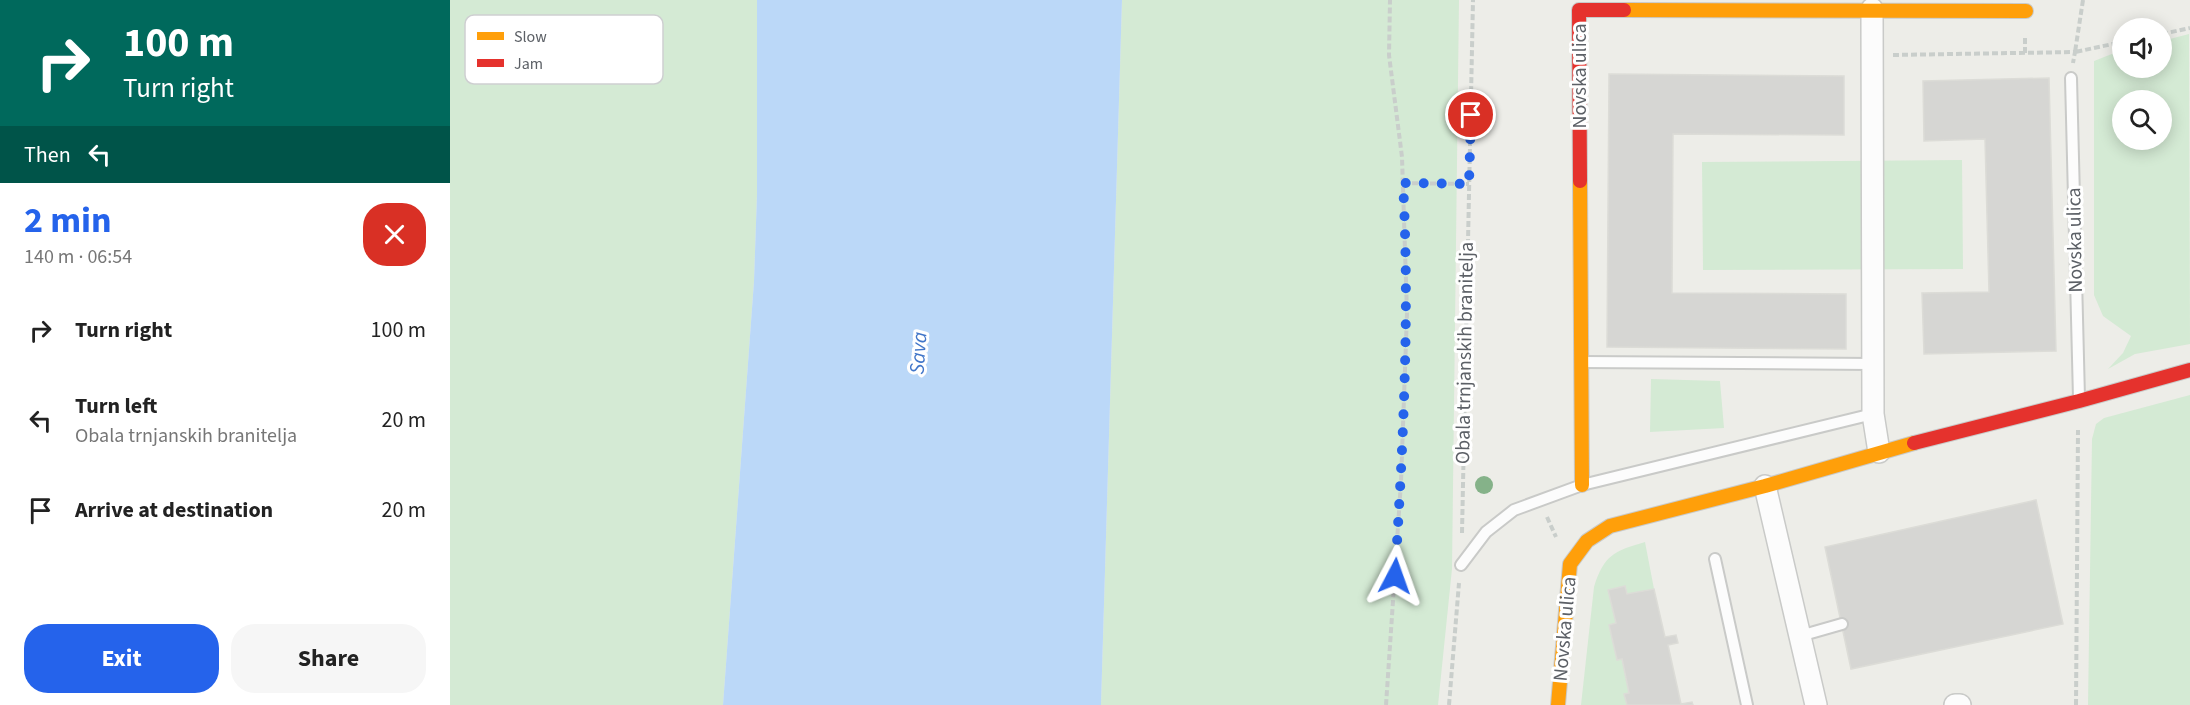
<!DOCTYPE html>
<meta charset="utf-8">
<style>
body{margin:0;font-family:"Source Sans 3",sans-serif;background:#f6f6f6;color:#222;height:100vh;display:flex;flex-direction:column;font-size:22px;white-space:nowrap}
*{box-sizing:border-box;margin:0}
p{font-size:20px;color:#767676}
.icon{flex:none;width:33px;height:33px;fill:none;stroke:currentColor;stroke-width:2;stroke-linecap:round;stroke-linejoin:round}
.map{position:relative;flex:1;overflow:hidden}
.side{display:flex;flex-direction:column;background:#fff;width:450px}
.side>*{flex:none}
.banner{background:#00695c;color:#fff;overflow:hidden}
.controls{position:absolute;left:1662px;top:18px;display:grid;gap:12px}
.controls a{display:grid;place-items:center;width:60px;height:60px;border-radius:50%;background:#fff;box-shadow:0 3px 15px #0003;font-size:30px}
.pin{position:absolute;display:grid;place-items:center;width:51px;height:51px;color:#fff;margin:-26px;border:3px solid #fff;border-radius:50%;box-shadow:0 2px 6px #0007}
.me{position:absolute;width:66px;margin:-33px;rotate:4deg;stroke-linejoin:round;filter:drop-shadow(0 0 4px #0008)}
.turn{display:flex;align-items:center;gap:21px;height:126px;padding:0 24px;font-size:27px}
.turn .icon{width:78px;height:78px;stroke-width:2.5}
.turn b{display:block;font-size:42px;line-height:51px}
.then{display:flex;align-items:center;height:57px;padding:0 24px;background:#0003;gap:12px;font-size:22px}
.round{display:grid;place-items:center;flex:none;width:63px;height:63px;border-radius:24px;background:#f6f6f6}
.summary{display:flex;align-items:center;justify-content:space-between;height:102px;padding:0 24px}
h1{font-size:36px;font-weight:700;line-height:45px;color:#2563eb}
.action{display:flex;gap:12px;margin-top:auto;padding:12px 24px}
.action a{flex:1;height:69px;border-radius:24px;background:#2563eb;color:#fff;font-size:24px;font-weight:700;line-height:69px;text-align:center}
.action a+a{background:#f6f6f6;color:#222}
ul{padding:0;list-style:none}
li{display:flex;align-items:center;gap:18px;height:90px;padding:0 24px}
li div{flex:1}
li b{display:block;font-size:22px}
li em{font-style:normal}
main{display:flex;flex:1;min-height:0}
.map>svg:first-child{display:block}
</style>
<main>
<section class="side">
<div class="banner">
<div class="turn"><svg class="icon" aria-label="right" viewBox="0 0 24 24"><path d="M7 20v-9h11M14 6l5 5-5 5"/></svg><div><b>100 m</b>Turn right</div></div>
<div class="then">Then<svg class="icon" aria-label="left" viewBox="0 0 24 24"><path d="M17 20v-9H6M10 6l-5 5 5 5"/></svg></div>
</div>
<div class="summary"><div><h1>2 min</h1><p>140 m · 06:54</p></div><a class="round" style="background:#d93025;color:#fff"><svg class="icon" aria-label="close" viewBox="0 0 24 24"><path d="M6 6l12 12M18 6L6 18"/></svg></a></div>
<ul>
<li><svg class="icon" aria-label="right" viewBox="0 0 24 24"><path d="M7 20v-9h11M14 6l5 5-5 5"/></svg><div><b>Turn right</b></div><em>100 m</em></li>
<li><svg class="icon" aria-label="left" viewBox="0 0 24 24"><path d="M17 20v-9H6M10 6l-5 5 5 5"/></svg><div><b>Turn left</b><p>Obala trnjanskih branitelja</p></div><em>20 m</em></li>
<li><svg class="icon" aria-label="arrive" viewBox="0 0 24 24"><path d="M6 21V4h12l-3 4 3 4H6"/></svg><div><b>Arrive at destination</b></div><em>20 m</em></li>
</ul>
<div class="action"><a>Exit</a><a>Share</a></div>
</section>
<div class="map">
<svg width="1740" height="705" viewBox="0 0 1740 705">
<rect width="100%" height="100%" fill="#edede8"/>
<path fill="#d4ead4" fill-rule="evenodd" d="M 0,0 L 307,0 L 307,194 L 304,281 L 273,705 L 0,705 Z
M 672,0 L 1009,0 L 1002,569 L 988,705 L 651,705 Z
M 1739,34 L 1740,344 L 1685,354 L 1658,369 L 1673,353 L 1681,336 L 1653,316 L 1644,295 L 1644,61 L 1672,50 L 1672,68 L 1712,68 L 1712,41 ZM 1712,100 L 1712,140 L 1672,140 L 1672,100 Z
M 1512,160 L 1513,269 L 1253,270 L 1252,162 Z
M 1201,379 L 1270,381 L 1274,428 L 1200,432 Z
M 1740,395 L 1740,705 L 1638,705 L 1642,439 L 1646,424 L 1654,418 Z
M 1195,542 L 1204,589 L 1177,594 L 1175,586 L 1158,590 L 1166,623 L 1159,625 L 1167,660 L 1172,659 L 1179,693 L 1174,694 L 1177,705 L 1131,705 L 1144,587 C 1154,555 1164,551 1195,542 Z"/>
<path fill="#bbd8f8" d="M 307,0 L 672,0 L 651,705 L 273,705 L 304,281 L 307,194 Z"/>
<path fill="#d6d6d3" stroke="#dcdcd7" stroke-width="1.5" d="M 1159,74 L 1394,76 L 1394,135 L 1223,134 L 1222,293 L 1396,294 L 1396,349 L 1157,347 Z
M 1599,78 L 1606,351 L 1474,354 L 1472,293 L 1539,292 L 1535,139 L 1474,141 L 1473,81 Z
M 1586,500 L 1613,624 L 1401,669 L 1375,547 Z
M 1175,586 L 1177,594 L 1204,589 L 1215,637 L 1226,635 L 1228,643 L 1218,645 L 1231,704 L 1242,702 L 1243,705 L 1177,705 L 1174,694 L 1179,693 L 1172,659 L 1167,660 L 1159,625 L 1166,623 L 1158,590 Z"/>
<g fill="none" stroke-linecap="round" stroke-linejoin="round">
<g stroke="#c9cac8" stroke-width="14">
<path id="lane" d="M 1621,78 L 1629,398
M 1132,362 L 1422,364
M 1265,559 L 1297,705
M 1011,565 L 1036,532 L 1064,510 L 1132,485 L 1423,414
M 1350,636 L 1392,624"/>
</g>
<g stroke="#c9cac8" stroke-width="24">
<path id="street" d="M 1422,9 L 1423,414 L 1429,452
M 1315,486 L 1366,705
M 1505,705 L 1510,705"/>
</g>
<g stroke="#c9cac9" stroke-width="16">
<path id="slow" d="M 1174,10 L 1576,11
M 1130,181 L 1132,485
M 1108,705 L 1120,564 L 1137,541 L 1160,526 L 1315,486 L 1464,443"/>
</g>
<g stroke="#c9cac9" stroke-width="16">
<path id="jam" d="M 1130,181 L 1129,10 L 1174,10
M 1464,443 L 1629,401 L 1740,370"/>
</g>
<path stroke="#c9cecb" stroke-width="4" stroke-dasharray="6 3" stroke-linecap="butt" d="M 1633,0 L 1625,52 L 1672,42
M 1712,34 L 1740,28
M 1575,53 L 1575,38
M 1443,55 L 1625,52 L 1623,63
M 953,183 L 1019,184
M 1097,517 L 1106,537
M 1012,533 L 1023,0
M 936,705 L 951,482 L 957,313 L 952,157 L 939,55 L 940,0
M 999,705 L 1009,583
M 1626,705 L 1628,430"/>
<use href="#lane" stroke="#fcfcfc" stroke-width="10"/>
<use href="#street" stroke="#fcfcfc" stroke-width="21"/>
<use href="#slow" stroke="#ff9f0a" stroke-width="14"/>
<use href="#jam" stroke="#e5322d" stroke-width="14"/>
</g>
<circle fill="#85b289" cx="1034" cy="485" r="9"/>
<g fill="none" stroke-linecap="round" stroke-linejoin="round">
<path stroke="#2563eb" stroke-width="10" stroke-dasharray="0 18" d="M 945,576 C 953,445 960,315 953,183 L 1019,184 L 1021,115"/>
</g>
<g text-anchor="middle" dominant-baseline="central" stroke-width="6" stroke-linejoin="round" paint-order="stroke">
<g font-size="20" fill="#5c6066" stroke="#fff">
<text transform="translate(1130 76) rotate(-90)">Novska ulica</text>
<text transform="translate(1625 240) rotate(-91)">Novska ulica</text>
<text transform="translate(1015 353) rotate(-89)">Obala trnjanskih branitelja</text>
<text transform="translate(1115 629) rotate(-85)">Novska ulica</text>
</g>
<g font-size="21" font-style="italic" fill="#4176c9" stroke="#fff">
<text transform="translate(468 353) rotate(-86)">Sava</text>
</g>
</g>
<rect x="15" y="15" width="198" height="69" rx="9" fill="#fff" stroke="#cecfd1" stroke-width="1.5"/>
<rect x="27" y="32" width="27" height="8" fill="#ff9f0a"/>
<rect x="27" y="59" width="27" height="8" fill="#e5322d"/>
<g font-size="16" fill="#5c6066">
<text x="64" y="42">Slow</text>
<text x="64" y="69">Jam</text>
</g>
</svg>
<div class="controls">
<a><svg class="icon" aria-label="sound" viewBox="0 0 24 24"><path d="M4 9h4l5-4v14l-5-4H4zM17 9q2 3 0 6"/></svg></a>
<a><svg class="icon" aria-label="search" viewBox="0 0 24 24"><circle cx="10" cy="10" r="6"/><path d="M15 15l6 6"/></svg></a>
</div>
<div class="pin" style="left:1021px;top:115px;background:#d93025"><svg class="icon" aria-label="arrive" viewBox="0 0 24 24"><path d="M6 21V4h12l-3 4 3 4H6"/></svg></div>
<svg class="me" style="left:945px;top:576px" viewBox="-20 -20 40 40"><path d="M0-17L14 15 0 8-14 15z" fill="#2563eb" stroke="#fff" stroke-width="4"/></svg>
</div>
</main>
